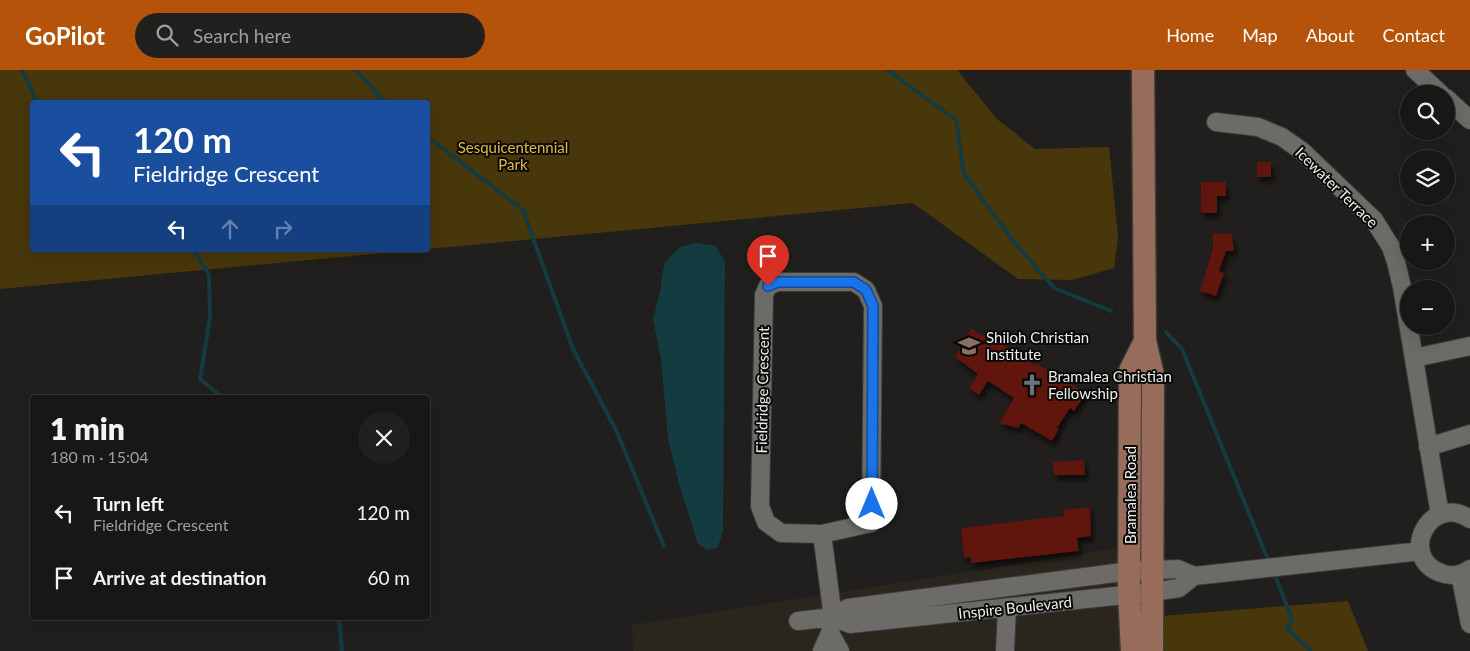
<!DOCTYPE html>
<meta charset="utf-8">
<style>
body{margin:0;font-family:Lato,sans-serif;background:#21201f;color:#f1f3f6;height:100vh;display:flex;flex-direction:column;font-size:19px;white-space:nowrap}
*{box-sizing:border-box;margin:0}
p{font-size:16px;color:#9f9fa1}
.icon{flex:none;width:28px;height:28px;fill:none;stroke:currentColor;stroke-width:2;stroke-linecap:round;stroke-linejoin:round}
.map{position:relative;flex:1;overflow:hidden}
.drawer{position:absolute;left:30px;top:325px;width:400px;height:225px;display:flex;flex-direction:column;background:#181716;border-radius:5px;box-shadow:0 5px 20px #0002,0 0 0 1px #363635}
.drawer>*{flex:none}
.banner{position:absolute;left:30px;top:30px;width:400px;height:152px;border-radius:5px;box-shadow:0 5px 20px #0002,0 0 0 1px #363635;background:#1a4fa0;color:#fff;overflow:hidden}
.buttons{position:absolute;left:1400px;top:15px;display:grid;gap:10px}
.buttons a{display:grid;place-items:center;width:55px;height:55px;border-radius:50%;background:#181716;box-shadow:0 5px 20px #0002,0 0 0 1px #363635;font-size:25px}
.pin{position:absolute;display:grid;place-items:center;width:42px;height:42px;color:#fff;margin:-51px -21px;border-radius:50% 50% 50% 0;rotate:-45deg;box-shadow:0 0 5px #0007}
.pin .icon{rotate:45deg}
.me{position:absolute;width:55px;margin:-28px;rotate:0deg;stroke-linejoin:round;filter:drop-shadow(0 0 4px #0008)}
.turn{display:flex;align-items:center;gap:18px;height:105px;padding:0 20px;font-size:22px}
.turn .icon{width:65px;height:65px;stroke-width:2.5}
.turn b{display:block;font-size:35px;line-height:42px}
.lanes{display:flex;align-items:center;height:48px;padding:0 20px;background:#0003;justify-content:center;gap:25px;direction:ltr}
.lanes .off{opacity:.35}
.round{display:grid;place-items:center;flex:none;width:52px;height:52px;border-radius:26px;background:#21201f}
.overview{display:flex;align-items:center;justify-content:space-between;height:85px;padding:0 20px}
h1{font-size:30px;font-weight:800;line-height:38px}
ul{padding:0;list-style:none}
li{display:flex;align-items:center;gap:15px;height:65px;padding:0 20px}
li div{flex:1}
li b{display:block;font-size:19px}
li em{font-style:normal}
header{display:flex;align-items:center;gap:30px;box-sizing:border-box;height:70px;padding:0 25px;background:#b45309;color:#fff}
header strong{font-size:24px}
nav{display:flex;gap:28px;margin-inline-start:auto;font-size:18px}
.search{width:350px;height:45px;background:#21201f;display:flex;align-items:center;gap:12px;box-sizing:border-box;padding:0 18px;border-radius:28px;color:#9f9fa1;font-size:19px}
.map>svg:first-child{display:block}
</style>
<header>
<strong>GoPilot</strong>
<div class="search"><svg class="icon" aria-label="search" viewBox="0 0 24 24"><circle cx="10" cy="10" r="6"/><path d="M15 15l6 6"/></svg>Search here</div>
<nav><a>Home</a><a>Map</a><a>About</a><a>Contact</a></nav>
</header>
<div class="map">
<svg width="1470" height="581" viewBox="0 0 1470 581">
<defs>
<filter id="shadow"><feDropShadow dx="3" dy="5.5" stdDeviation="2.5" flood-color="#0009"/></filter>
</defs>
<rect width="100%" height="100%" fill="#201f1d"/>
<path fill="#2a261e" d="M 1119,478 L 1119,581 L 633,581 L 632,555 Z"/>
<path fill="#48370a" d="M 0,0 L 957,0 L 997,49 L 1035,79 L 1109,77 L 1118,167 L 1114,198 L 1072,210 L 1018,209 L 913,133 L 428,179 L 428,32 L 32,32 L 32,180 L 416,180 L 0,219 Z
M 1348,531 L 1368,581 L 1163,581 L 1161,546 Z"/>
<path fill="#133b40" d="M 696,173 L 716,176 L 725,192 L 723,461 L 718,477 L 708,480 L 698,474 L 679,414 L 668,369 L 661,290 L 653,249 L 660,222 L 662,206 L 665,192 L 680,177 Z"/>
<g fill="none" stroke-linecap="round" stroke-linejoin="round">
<path stroke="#133b40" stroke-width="4" d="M 22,0 L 37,32
M 356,0 L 385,32
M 887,0 L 956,50 L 964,104 L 1014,172 L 1054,218 L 1111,241
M 428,67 L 523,140 L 573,279 L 616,360 L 664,476
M 194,180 L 209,205 L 210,247 L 200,309 L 223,328
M 1166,262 L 1182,279 L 1269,492
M 1274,503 L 1292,549 L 1287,558 L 1311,581
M 339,548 L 342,581"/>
</g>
<path fill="#611211" filter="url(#shadow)" d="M 1257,92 L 1271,92 L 1271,107 L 1257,107 Z
M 1201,112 L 1226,112 L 1226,126 L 1217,126 L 1217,143 L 1201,143 Z
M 1213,163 L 1232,164 L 1234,181 L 1226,181 L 1219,201 L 1224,203 L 1216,226 L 1200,221 L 1213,178 Z
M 971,258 L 986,268 L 988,264 L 1035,295 L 1036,293 L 1086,323 L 1074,341 L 1070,338 L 1057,358 L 1059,359 L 1052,371 L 1021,353 L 1018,358 L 999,353 L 1014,328 L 988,311 L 979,325 L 969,318 L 978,304 L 955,287 Z
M 1084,390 L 1085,405 L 1054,405 L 1053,392 Z
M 1090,437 L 1091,466 L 1077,468 L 1079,481 L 971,493 L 971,487 L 964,488 L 961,458 L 1064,446 L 1063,440 Z"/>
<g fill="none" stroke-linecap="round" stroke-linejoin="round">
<g stroke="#3c3b39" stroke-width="20">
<path id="minor" d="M 1415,0 L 1441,24
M 1446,28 L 1470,50
M 1216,52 L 1258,57 L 1282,67 L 1302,81 L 1374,150 L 1391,177 L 1396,192 L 1402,217 L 1440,445
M 1414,288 L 1470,276
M 1428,377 L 1470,364
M 1470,449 C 1430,422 1397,487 1441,503 C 1451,507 1462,505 1470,499
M 1460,504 L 1470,554
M 833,547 L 850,554 L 1153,522 L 1179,518 L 1194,506
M 798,551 L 833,547 L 848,538 L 1130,501 L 1178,499 L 1194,506 L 1421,481
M 830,563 L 840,581
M 822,581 L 830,563 L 833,547 L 822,464 L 781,463 L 766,452 L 760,436 L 764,225 L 768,216 L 778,212 L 854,212 L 866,220 L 873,236 L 871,453 L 822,464
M 1005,581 L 1007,538"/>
</g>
<g stroke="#3c3b39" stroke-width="25">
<path id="major" d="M 1143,0 L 1145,271 L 1153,305 L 1152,581
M 1132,581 L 1129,524 L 1130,301 L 1145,271"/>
</g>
<use href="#minor" stroke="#6c6b68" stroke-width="18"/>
<use href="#major" stroke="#976c5b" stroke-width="22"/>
</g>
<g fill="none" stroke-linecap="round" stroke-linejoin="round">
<g stroke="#114b97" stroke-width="12">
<path id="route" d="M 768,216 L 778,212 L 854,212 L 866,220 L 873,236 L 872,434"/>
</g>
<use href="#route" stroke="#1a73e8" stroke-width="9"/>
</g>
<defs>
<g id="school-bare" transform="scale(1.725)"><path d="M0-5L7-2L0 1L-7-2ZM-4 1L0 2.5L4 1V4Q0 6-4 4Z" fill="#8d6e63" stroke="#090908" stroke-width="2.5" paint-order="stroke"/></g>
<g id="church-bare" transform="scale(1.725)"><path d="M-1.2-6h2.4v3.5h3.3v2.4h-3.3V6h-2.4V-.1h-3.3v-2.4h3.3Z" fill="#6b7280" stroke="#090908" stroke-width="2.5" paint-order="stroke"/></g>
</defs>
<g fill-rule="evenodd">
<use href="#school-bare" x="969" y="276"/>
<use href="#church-bare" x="1032" y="315"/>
</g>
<g text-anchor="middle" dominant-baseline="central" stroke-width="4" stroke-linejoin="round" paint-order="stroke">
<g font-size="15" fill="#e8b841" stroke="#090908">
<text x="513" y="77">Sesquicentennial<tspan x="513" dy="17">Park</tspan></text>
</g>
<g font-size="15" fill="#eeedeb" stroke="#090908">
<text transform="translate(1337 117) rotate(44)">Icewater Terrace</text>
<text transform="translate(762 320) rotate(-89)">Fieldridge Crescent</text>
<text transform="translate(1130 425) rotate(-90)">Bramalea Road</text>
<text transform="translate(1015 537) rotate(-6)">Inspire Boulevard</text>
</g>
<g font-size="15" fill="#eeedeb" stroke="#090908" text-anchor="start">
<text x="986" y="267">Shiloh Christian<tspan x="986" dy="17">Institute</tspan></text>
<text x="1048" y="306">Bramalea Christian<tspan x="1048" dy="17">Fellowship</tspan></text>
</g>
</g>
</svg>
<div class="buttons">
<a><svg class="icon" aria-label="search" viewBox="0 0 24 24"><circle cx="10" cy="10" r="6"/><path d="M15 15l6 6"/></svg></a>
<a><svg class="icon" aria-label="layers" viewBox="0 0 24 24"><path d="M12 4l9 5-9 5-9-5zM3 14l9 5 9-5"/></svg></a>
<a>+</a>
<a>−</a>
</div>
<div class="pin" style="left:768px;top:216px;background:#d93025"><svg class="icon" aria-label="arrive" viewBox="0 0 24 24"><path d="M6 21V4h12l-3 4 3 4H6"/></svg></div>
<svg class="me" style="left:872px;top:434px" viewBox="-20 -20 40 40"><circle r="19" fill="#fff"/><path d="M0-13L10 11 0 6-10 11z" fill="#1a73e8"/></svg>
<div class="banner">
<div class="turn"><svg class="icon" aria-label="left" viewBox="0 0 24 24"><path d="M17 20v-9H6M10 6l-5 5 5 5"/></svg><div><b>120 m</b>Fieldridge Crescent</div></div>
<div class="lanes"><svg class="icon" aria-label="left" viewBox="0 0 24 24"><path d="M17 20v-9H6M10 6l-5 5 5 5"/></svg><svg class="icon off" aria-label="ahead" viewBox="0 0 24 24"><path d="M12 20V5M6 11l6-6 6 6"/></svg><svg class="icon off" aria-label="right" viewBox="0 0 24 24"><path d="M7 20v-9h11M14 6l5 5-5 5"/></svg></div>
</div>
<section class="drawer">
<div class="overview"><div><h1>1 min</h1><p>180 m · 15:04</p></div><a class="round"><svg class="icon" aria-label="close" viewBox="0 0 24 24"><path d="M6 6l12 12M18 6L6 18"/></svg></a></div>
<ul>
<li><svg class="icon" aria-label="left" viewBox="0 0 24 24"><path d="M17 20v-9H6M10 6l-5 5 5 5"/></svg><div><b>Turn left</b><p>Fieldridge Crescent</p></div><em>120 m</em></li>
<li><svg class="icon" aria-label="arrive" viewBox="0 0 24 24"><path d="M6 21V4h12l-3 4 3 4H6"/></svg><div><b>Arrive at destination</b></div><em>60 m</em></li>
</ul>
</section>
</div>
